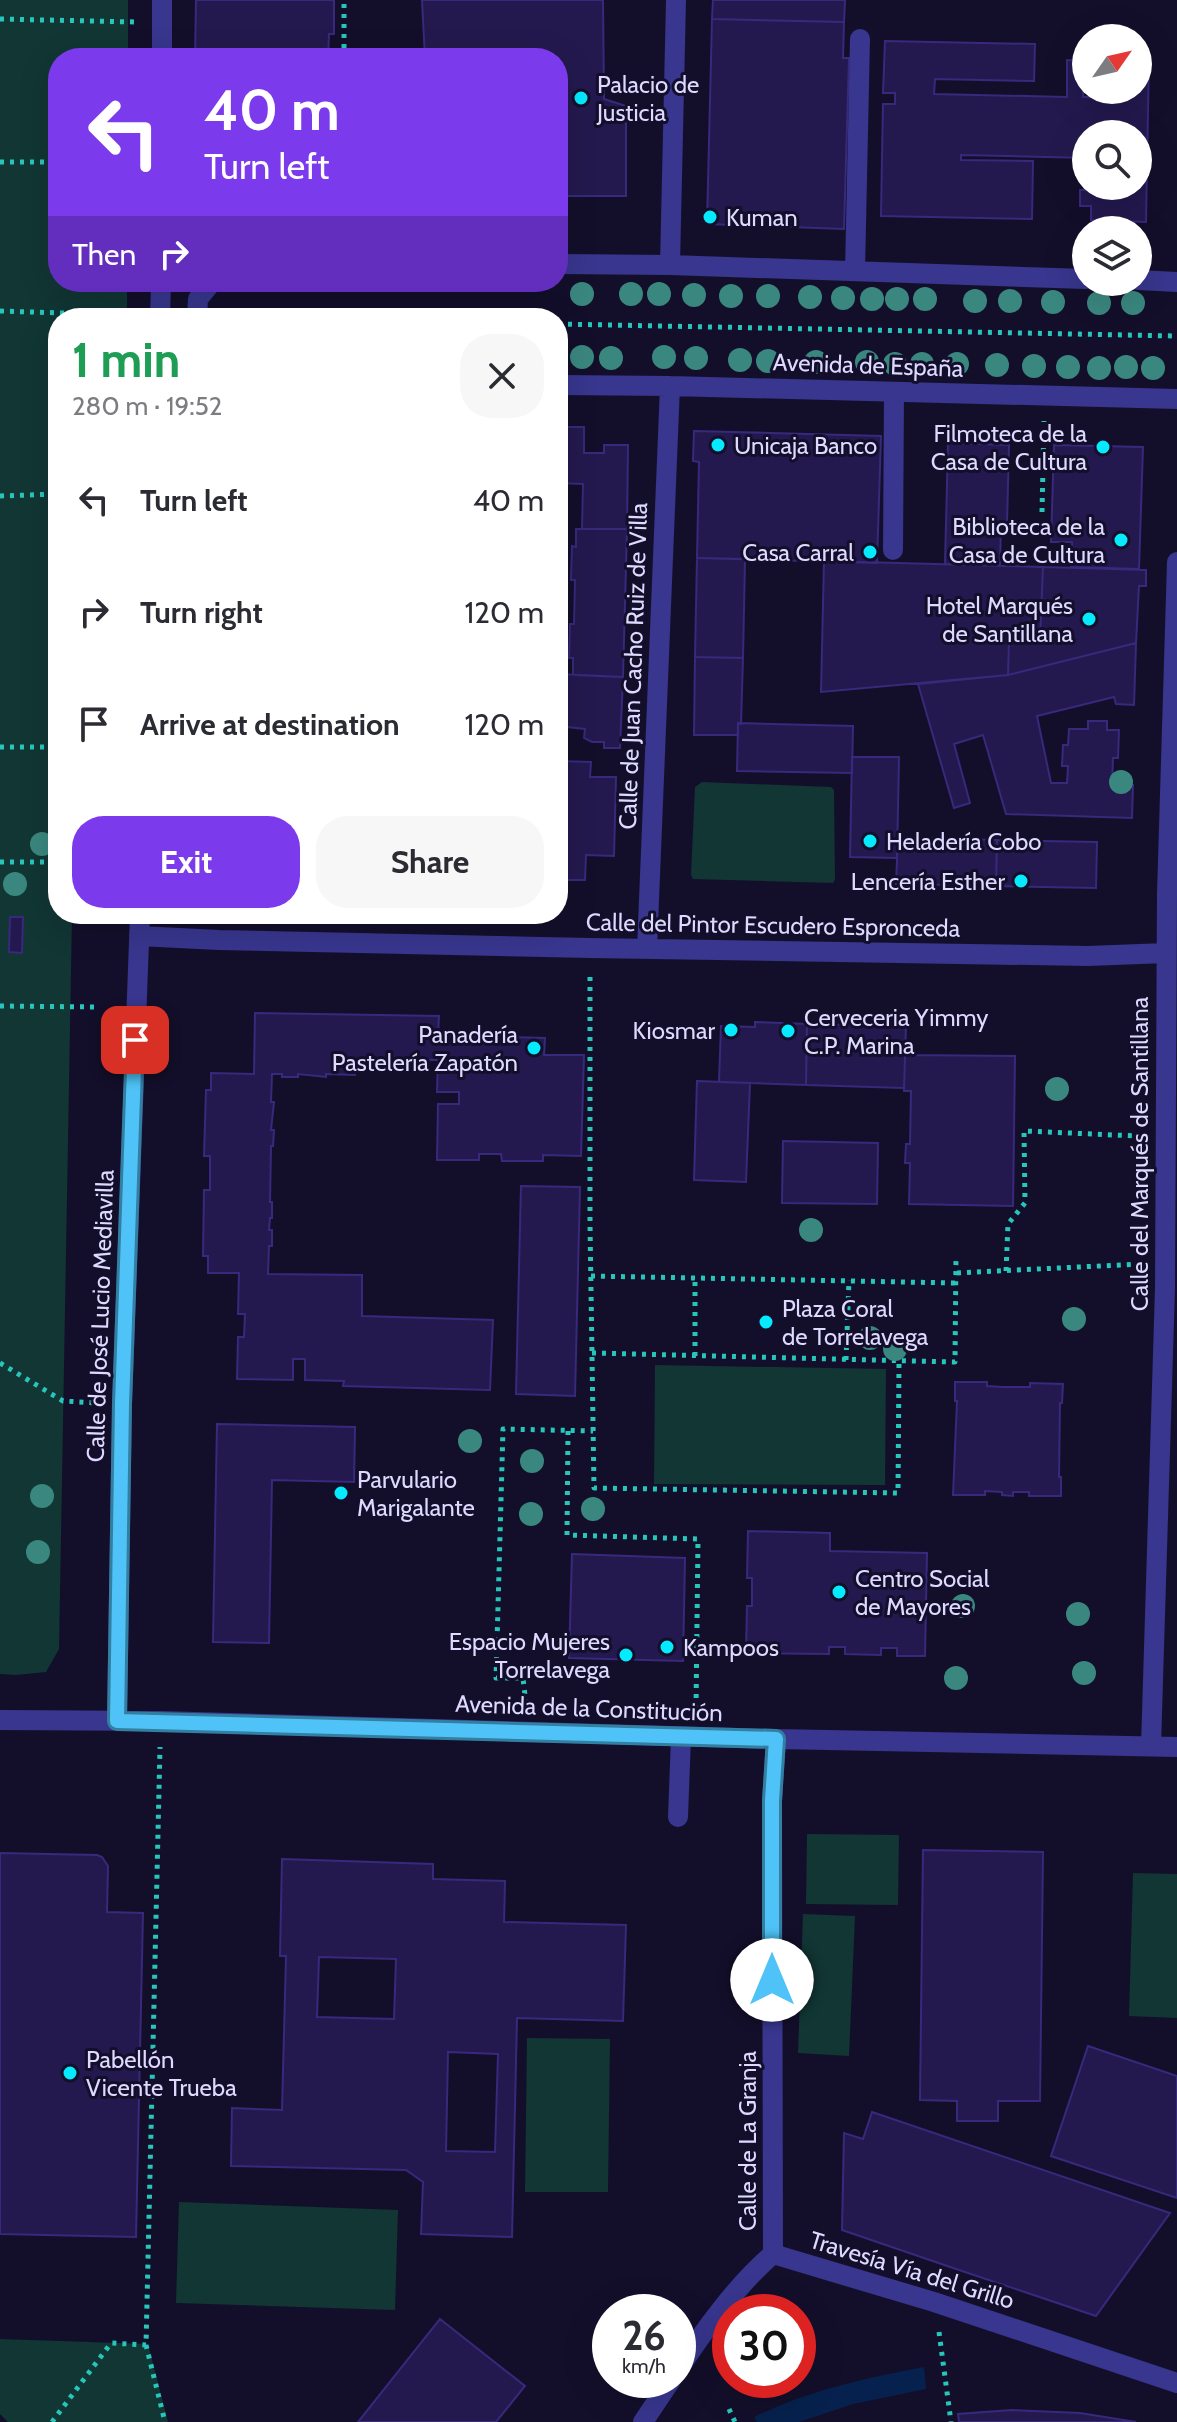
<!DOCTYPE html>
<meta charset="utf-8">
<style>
body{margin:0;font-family:Cabin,sans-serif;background:#f7f7f7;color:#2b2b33;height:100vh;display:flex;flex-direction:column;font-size:30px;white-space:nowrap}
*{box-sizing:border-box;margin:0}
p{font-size:26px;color:#7c7c81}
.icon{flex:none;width:44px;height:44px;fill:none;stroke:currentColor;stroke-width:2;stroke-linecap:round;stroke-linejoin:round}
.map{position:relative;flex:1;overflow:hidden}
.drawer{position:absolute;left:48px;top:308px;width:520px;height:616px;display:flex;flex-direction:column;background:#fff;border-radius:32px;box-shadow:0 8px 32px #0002}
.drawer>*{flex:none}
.hud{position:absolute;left:48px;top:48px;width:520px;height:244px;border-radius:32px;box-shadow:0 8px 32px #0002;background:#7c3aed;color:#fff;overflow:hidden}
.needle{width:52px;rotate:56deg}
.controls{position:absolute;left:1072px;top:24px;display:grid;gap:16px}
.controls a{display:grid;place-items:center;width:80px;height:80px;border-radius:50%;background:#fff;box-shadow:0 8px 32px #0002;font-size:40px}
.speed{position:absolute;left:592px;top:2294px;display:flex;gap:16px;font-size:40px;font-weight:700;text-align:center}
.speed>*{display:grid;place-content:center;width:104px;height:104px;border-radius:50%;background:#fff;box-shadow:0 8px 32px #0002;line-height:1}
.speed small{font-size:20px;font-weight:400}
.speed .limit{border:12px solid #d22;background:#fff;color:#111}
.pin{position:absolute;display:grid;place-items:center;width:68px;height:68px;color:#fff;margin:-34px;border-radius:16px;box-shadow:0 4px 12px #0006}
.me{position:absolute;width:88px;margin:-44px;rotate:0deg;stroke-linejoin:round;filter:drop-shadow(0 0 6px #0008)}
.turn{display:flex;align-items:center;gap:28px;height:168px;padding:0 24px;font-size:36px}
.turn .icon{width:104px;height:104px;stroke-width:2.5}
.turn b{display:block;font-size:56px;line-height:68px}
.then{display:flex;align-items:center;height:76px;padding:0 24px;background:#0003;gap:16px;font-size:30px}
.round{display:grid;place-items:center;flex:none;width:84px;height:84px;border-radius:32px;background:#f7f7f7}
.overview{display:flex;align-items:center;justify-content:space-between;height:136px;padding:0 24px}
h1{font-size:48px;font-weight:700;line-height:60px;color:#1e9e55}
.action{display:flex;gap:16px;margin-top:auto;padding:16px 24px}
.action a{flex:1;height:92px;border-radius:32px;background:#7c3aed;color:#fff;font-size:32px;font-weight:700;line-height:92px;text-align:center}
.action a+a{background:#f7f7f7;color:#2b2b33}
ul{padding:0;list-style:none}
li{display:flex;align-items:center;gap:24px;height:112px;padding:0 24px}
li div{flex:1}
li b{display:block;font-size:30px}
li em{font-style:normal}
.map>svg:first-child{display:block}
</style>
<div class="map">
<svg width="1177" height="2422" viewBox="0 0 1177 2422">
<rect width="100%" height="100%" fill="#130f2b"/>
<path fill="#113634" d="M 0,0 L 128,0 L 128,58 L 58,58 L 58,282 L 127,282 L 127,318 L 58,318 L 58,914 L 72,914 L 59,1649 L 46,1672 L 16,1675 L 0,1674 Z
M 702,782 L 831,787 L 834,790 L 835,879 L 833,883 L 693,879 L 691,875 L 695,787 Z
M 655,1365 L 886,1369 L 885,1485 L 654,1484 Z
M 807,1834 L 899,1835 L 898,1905 L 806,1904 Z
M 1133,1873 L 1177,1874 L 1177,2018 L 1129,2016 Z
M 803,1914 L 855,1916 L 849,2056 L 798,2053 Z
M 527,2038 L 610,2039 L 608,2192 L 525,2192 Z
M 179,2202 L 398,2210 L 395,2310 L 176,2303 Z
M 0,2339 L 148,2344 L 168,2422 L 8,2422 L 0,2414 Z"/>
<path fill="#06214d" d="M 924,2367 L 926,2389 L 853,2404 L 799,2422 L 757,2422 L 754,2417 C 807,2391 866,2378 924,2367 Z"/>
<path fill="#23194e" stroke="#38297c" stroke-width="2" fill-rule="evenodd" d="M 196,0 L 334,0 L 334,34 L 329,34 L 328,58 L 195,58 Z
M 422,0 L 603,0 L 604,99 L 626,106 L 626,196 L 558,196 L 558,58 L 425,58 Z
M 713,0 L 845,0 L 844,22 L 712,19 Z
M 712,19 L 844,22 L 843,58 L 849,58 L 844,229 L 707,224 Z
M 885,41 L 1035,44 L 1034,81 L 935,79 L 934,94 L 1067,97 L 1067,60 L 1084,61 L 1083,97 L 1092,97 L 1092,90 L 1138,90 L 1138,56 L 1149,56 L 1146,222 L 1091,220 L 1091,206 L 1080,206 L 1080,190 L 1091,190 L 1091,186 L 1138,186 L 1138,134 L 1086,134 L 1086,158 L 961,155 L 961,160 L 1033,161 L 1032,219 L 881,216 L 883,104 L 895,104 L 895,93 L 883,93 Z
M 558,427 L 584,427 L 584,453 L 604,453 L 604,445 L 628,445 L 627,529 L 582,529 L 583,484 L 559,483 L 558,498 Z
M 694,431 L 881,436 L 877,563 L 697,558 L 699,462 L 693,461 Z
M 948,443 L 1009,445 L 1007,524 L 1001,524 L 1000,566 L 945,564 Z
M 1054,445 L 1143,447 L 1139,569 L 1071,567 L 1072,542 L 1051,542 Z
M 576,529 L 627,529 L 623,677 L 573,675 L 573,658 L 569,658 L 570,624 L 574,624 L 575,580 L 571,580 L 572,546 L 576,547 Z
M 697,558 L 745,559 L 743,658 L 695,657 Z
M 824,561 L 1043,567 L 1040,641 L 1009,641 L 1008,675 L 821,692 Z
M 1043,567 L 1146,570 L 1146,586 L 1139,586 L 1136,643 L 1008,675 L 1009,641 L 1040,641 Z
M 1136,643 L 1134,705 L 1116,704 L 1114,697 L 1037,716 L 1051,783 L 1067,783 L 1068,766 L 1062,766 L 1063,745 L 1068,745 L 1069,729 L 1088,729 L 1088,721 L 1107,721 L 1107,730 L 1119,730 L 1118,758 L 1113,758 L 1112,784 L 1133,785 L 1132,818 L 1006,814 L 983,735 L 954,744 L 970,803 L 954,808 L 918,684 L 1008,675 Z
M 695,657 L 743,658 L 741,724 L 738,723 L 738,735 L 694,735 Z
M 558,674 L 623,677 L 620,748 L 604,748 L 604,742 L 592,742 L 584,738 L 585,729 L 558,726 Z
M 738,723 L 853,726 L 852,773 L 737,771 Z
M 852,757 L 899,757 L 897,858 L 850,857 Z
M 558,761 L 591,762 L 590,777 L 616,777 L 614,856 L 586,855 L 585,880 L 558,880 Z
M 898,837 L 997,840 L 996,886 L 896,884 Z
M 997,840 L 1097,842 L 1096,888 L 996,886 Z
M 10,917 L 23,917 L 22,953 L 9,952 Z
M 255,1013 L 439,1016 L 438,1036 L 481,1037 L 481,1044 L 504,1044 L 504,1037 L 545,1038 L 544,1055 L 584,1055 L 581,1156 L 543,1155 L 543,1161 L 502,1161 L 501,1154 L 479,1154 L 479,1160 L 437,1160 L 438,1104 L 459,1104 L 459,1092 L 437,1092 L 438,1060 L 423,1060 L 424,1071 L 371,1070 L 371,1059 L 355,1059 L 355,1075 L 326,1074 L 326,1077 L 298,1074 L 298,1077 L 282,1077 L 282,1074 L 272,1074 L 271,1102 L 274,1102 L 271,1130 L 274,1130 L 273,1146 L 271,1146 L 270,1202 L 272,1202 L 272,1218 L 270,1218 L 269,1230 L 272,1230 L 272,1246 L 269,1246 L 268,1274 L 362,1275 L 362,1316 L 493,1320 L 490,1390 L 343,1386 L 344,1381 L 305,1380 L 305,1359 L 293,1359 L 293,1380 L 237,1379 L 238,1337 L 244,1337 L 245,1314 L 238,1314 L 239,1273 L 208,1273 L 208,1256 L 203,1256 L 204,1190 L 210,1190 L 210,1156 L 204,1156 L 206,1090 L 211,1090 L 211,1073 L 254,1074 Z
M 755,1022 L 807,1024 L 806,1085 L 719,1082 L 721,1026 L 755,1027 Z
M 807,1024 L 906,1026 L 904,1088 L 806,1085 Z
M 905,1055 L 1015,1056 L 1013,1206 L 909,1204 L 910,1163 L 905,1163 L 906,1144 L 910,1144 L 911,1091 L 904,1091 Z
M 697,1081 L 750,1083 L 746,1182 L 694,1180 Z
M 783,1141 L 878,1143 L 877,1204 L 782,1203 Z
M 521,1186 L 580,1187 L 575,1396 L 516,1394 Z
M 955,1382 L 987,1382 L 987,1386 L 1003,1387 L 1030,1387 L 1030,1383 L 1063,1384 L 1062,1403 L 1060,1403 L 1059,1477 L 1061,1477 L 1061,1496 L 1029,1496 L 1029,1492 L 1013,1492 L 1013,1496 L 1002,1495 L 1002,1492 L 985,1491 L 985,1495 L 953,1495 L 957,1401 L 955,1401 Z
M 217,1424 L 355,1427 L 354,1482 L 272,1480 L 269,1643 L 213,1642 Z
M 748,1531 L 830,1533 L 830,1551 L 927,1553 L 925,1656 L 897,1656 L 897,1648 L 881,1648 L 881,1655 L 845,1654 L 845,1647 L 829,1647 L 829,1654 L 746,1653 L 747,1606 L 752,1606 L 752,1578 L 747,1578 Z
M 572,1554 L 685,1558 L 683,1661 L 569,1658 Z
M 923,1850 L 1043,1852 L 1040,2101 L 998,2101 L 998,2121 L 957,2121 L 957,2101 L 920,2100 Z
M 0,1853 L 97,1855 L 102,1857 L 108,1866 L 107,1912 L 143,1913 L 136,2237 L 0,2234 Z
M 282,1859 L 433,1864 L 433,1879 L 505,1881 L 504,1922 L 626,1925 L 623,2021 L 517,2018 L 512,2237 L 421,2234 L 423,2182 L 406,2170 L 231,2166 L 232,2108 L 282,2110 L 286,1956 L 280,1956 ZM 319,1957 L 396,1959 L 394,2019 L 317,2017 ZM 448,2052 L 498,2054 L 495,2152 L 446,2151 Z
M 1088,2046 L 1177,2076 L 1177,2198 L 1051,2156 Z
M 872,2112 L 1170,2213 L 1096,2316 L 956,2269 L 842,2230 L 844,2133 L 863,2139 Z
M 440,2319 L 525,2386 L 496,2422 L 358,2422 Z
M 1012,2410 L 1080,2413 L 1136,2422 L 959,2422 L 958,2414 Z"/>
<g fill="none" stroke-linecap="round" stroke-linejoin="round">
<path stroke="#26c6ba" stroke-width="5" stroke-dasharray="4 6" stroke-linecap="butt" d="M 0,19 L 137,22
M 344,58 L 344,0
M 0,162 L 58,162
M 0,311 L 127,315
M 223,318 L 246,318
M 558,324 L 1177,336
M 0,496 L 58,494
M 1042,512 L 1044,421
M 0,747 L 58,747
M 0,862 L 58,862
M 590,977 L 590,1224 L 594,1488 L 898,1493 L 899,1361
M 0,1006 L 98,1007
M 1006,1271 L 1008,1224 L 1025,1203 L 1024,1131 L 1137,1136
M 957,1273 L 1140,1264
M 591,1276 L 956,1283
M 592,1353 L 955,1362 L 956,1256
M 695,1356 L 695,1278
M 846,1360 L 849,1280
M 0,1363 L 63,1401 L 97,1403
M 568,1431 L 567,1535 L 698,1539 L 696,1708
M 526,1704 L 523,1678 L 496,1678 L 503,1429 L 593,1431
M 939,2332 L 951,2422
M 146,2345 L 165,2422
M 729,2409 L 735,2422
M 52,2422 L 111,2343 L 146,2345 L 160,1747"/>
<path stroke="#38368e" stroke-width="20" d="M 893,550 L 894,392
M 678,1817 L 681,1737"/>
<path stroke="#38368e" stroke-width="20" d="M 162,0 L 162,58
M 558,264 L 670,265 L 1086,279
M 670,265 L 676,0
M 855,271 L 860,39
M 1138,280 L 1177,282
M 160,318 L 161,282
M 197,318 L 198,299 L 212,282
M 558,385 L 670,386 L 1177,399
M 139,936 L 219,940 L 590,948 L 1088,956 L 1166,953
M 647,949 L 670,386
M 0,1720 L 161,1721 L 776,1739 L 1177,1747
M 117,1721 L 122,1404 L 140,914
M 1151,1746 L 1165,1288 L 1167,894 L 1177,562
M 773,2254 L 772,1801 L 776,1739
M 773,2254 L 934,2302 L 1177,2383
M 678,2370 C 705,2329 736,2286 773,2254
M 643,2422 L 671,2380"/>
</g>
<g fill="#3a877f">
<circle cx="582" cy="294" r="12"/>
<circle cx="631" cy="294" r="12"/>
<circle cx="659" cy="294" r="12"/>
<circle cx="694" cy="295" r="12"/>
<circle cx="731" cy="296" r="12"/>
<circle cx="768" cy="296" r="12"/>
<circle cx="810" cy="297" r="12"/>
<circle cx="843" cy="298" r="12"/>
<circle cx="872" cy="299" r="12"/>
<circle cx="897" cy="299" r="12"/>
<circle cx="925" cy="299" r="12"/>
<circle cx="975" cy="301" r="12"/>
<circle cx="1010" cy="301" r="12"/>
<circle cx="1053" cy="302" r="12"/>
<circle cx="1099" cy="303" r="12"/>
<circle cx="1133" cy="303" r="12"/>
<circle cx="582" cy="357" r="12"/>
<circle cx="664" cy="357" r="12"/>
<circle cx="611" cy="358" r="12"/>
<circle cx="696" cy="358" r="12"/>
<circle cx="740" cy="360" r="12"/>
<circle cx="768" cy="361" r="12"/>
<circle cx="816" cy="362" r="12"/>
<circle cx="867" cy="362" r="12"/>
<circle cx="895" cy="364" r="12"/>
<circle cx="922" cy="364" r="12"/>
<circle cx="957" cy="364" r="12"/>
<circle cx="997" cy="365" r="12"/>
<circle cx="1034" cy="366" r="12"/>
<circle cx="1068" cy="367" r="12"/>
<circle cx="1126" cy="367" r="12"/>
<circle cx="1099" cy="368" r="12"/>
<circle cx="1153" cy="368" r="12"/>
<circle cx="1121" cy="782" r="12"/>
<circle cx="42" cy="844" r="12"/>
<circle cx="15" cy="884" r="12"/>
<circle cx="1057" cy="1089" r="12"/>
<circle cx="811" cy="1230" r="12"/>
<circle cx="1074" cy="1319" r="12"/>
<circle cx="870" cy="1338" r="12"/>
<circle cx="895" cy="1349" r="12"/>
<circle cx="470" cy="1441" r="12"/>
<circle cx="532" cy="1461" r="12"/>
<circle cx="42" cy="1496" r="12"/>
<circle cx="593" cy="1509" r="12"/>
<circle cx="531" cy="1514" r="12"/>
<circle cx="38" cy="1552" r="12"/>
<circle cx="963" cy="1606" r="12"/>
<circle cx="1078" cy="1614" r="12"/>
<circle cx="1084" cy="1673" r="12"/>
<circle cx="956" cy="1678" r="12"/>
</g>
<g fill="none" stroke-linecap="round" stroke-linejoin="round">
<g stroke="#337fa1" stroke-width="20">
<path id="route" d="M 135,1040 L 122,1404 L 117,1721 L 776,1739 L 772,1801 L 772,1980"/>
</g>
<use href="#route" stroke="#4fc3f7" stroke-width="14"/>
</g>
<g fill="#05eaff" stroke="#130f2b" stroke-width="3">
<circle cx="581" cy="98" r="8"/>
<circle cx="710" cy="217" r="8"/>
<circle cx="718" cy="445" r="8"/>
<circle cx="1103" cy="447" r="8"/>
<circle cx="1121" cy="540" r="8"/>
<circle cx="870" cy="552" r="8"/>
<circle cx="1089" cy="619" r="8"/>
<circle cx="870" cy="841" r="8"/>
<circle cx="1021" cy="881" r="8"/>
<circle cx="731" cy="1030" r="8"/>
<circle cx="788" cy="1031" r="8"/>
<circle cx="534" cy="1048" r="8"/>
<circle cx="766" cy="1322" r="8"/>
<circle cx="341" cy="1493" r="8"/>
<circle cx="839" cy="1592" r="8"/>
<circle cx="667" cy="1647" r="8"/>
<circle cx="626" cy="1655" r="8"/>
<circle cx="70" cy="2073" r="8"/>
</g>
<g text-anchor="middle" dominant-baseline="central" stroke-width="6" stroke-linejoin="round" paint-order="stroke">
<g font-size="24" fill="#ddd9ff" stroke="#130f2b" text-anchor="start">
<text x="597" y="84">Palacio de<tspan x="597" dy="28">Justicia</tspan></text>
<text x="726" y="217">Kuman</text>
<text x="1087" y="433" text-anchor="end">Filmoteca de la<tspan x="1087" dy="28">Casa de Cultura</tspan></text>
<text x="734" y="445">Unicaja Banco</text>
<text x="1105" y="526" text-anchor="end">Biblioteca de la<tspan x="1105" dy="28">Casa de Cultura</tspan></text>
<text x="854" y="552" text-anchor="end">Casa Carral</text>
<text x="1073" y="605" text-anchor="end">Hotel Marqués<tspan x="1073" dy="28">de Santillana</tspan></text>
<text x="886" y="841">Heladería Cobo</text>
<text x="1005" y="881" text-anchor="end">Lencería Esther</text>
<text x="804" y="1017">Cerveceria Yimmy<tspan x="804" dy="28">C.P. Marina</tspan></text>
<text x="715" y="1030" text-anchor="end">Kiosmar</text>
<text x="518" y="1034" text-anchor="end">Panadería<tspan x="518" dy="28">Pastelería Zapatón</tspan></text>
<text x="782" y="1308">Plaza Coral<tspan x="782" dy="28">de Torrelavega</tspan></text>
<text x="357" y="1479">Parvulario<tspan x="357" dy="28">Marigalante</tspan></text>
<text x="855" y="1578">Centro Social<tspan x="855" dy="28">de Mayores</tspan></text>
<text x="610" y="1641" text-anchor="end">Espacio Mujeres<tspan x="610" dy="28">Torrelavega</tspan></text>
<text x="683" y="1647">Kampoos</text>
<text x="86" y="2059">Pabellón<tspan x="86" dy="28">Vicente Trueba</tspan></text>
</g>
<g font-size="24" fill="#ddd9ff" stroke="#130f2b">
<text transform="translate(868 365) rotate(2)">Avenida de España</text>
<text transform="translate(633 666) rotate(-88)">Calle de Juan Cacho Ruiz de Villa</text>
<text transform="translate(773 925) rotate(1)">Calle del Pintor Escudero Espronceda</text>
<text transform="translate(1139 1154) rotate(-90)">Calle del Marqués de Santillana</text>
<text transform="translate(100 1316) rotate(-88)">Calle de José Lucio Mediavilla</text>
<text transform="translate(589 1708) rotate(2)">Avenida de la Constitución</text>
<text transform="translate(747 2141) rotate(-90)">Calle de La Granja</text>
<text transform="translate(912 2270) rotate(17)">Travesía Vía del Grillo</text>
</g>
</g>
</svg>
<div class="controls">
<a><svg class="needle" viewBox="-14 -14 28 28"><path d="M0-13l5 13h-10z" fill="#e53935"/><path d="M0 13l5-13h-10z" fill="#7c7c81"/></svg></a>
<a><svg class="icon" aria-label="search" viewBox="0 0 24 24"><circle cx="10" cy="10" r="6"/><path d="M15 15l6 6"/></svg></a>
<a><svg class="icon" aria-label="layers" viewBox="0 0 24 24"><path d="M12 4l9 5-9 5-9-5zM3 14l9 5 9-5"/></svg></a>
</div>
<div class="speed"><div>26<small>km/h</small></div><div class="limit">30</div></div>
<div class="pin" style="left:135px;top:1040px;background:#d93025"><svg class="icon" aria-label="arrive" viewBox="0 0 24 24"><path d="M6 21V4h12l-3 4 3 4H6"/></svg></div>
<svg class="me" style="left:772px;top:1980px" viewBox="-20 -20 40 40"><circle r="19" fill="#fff"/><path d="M0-13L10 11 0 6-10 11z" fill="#4fc3f7"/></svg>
<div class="hud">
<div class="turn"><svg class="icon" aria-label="left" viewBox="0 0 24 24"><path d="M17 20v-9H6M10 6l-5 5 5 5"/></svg><div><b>40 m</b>Turn left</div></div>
<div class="then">Then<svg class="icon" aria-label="right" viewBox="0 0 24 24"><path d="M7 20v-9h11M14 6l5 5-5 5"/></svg></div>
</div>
<section class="drawer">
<div class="overview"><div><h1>1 min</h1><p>280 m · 19:52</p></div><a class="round"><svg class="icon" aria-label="close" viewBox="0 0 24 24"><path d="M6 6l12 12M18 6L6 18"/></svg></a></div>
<ul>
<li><svg class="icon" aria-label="left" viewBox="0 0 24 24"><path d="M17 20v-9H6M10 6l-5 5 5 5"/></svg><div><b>Turn left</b></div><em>40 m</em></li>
<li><svg class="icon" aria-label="right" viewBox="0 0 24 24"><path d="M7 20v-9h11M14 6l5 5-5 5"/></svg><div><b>Turn right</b></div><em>120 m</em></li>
<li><svg class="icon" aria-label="arrive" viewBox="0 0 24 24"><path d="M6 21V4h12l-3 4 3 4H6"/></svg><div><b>Arrive at destination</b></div><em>120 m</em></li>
</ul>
<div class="action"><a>Exit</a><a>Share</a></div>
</section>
</div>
